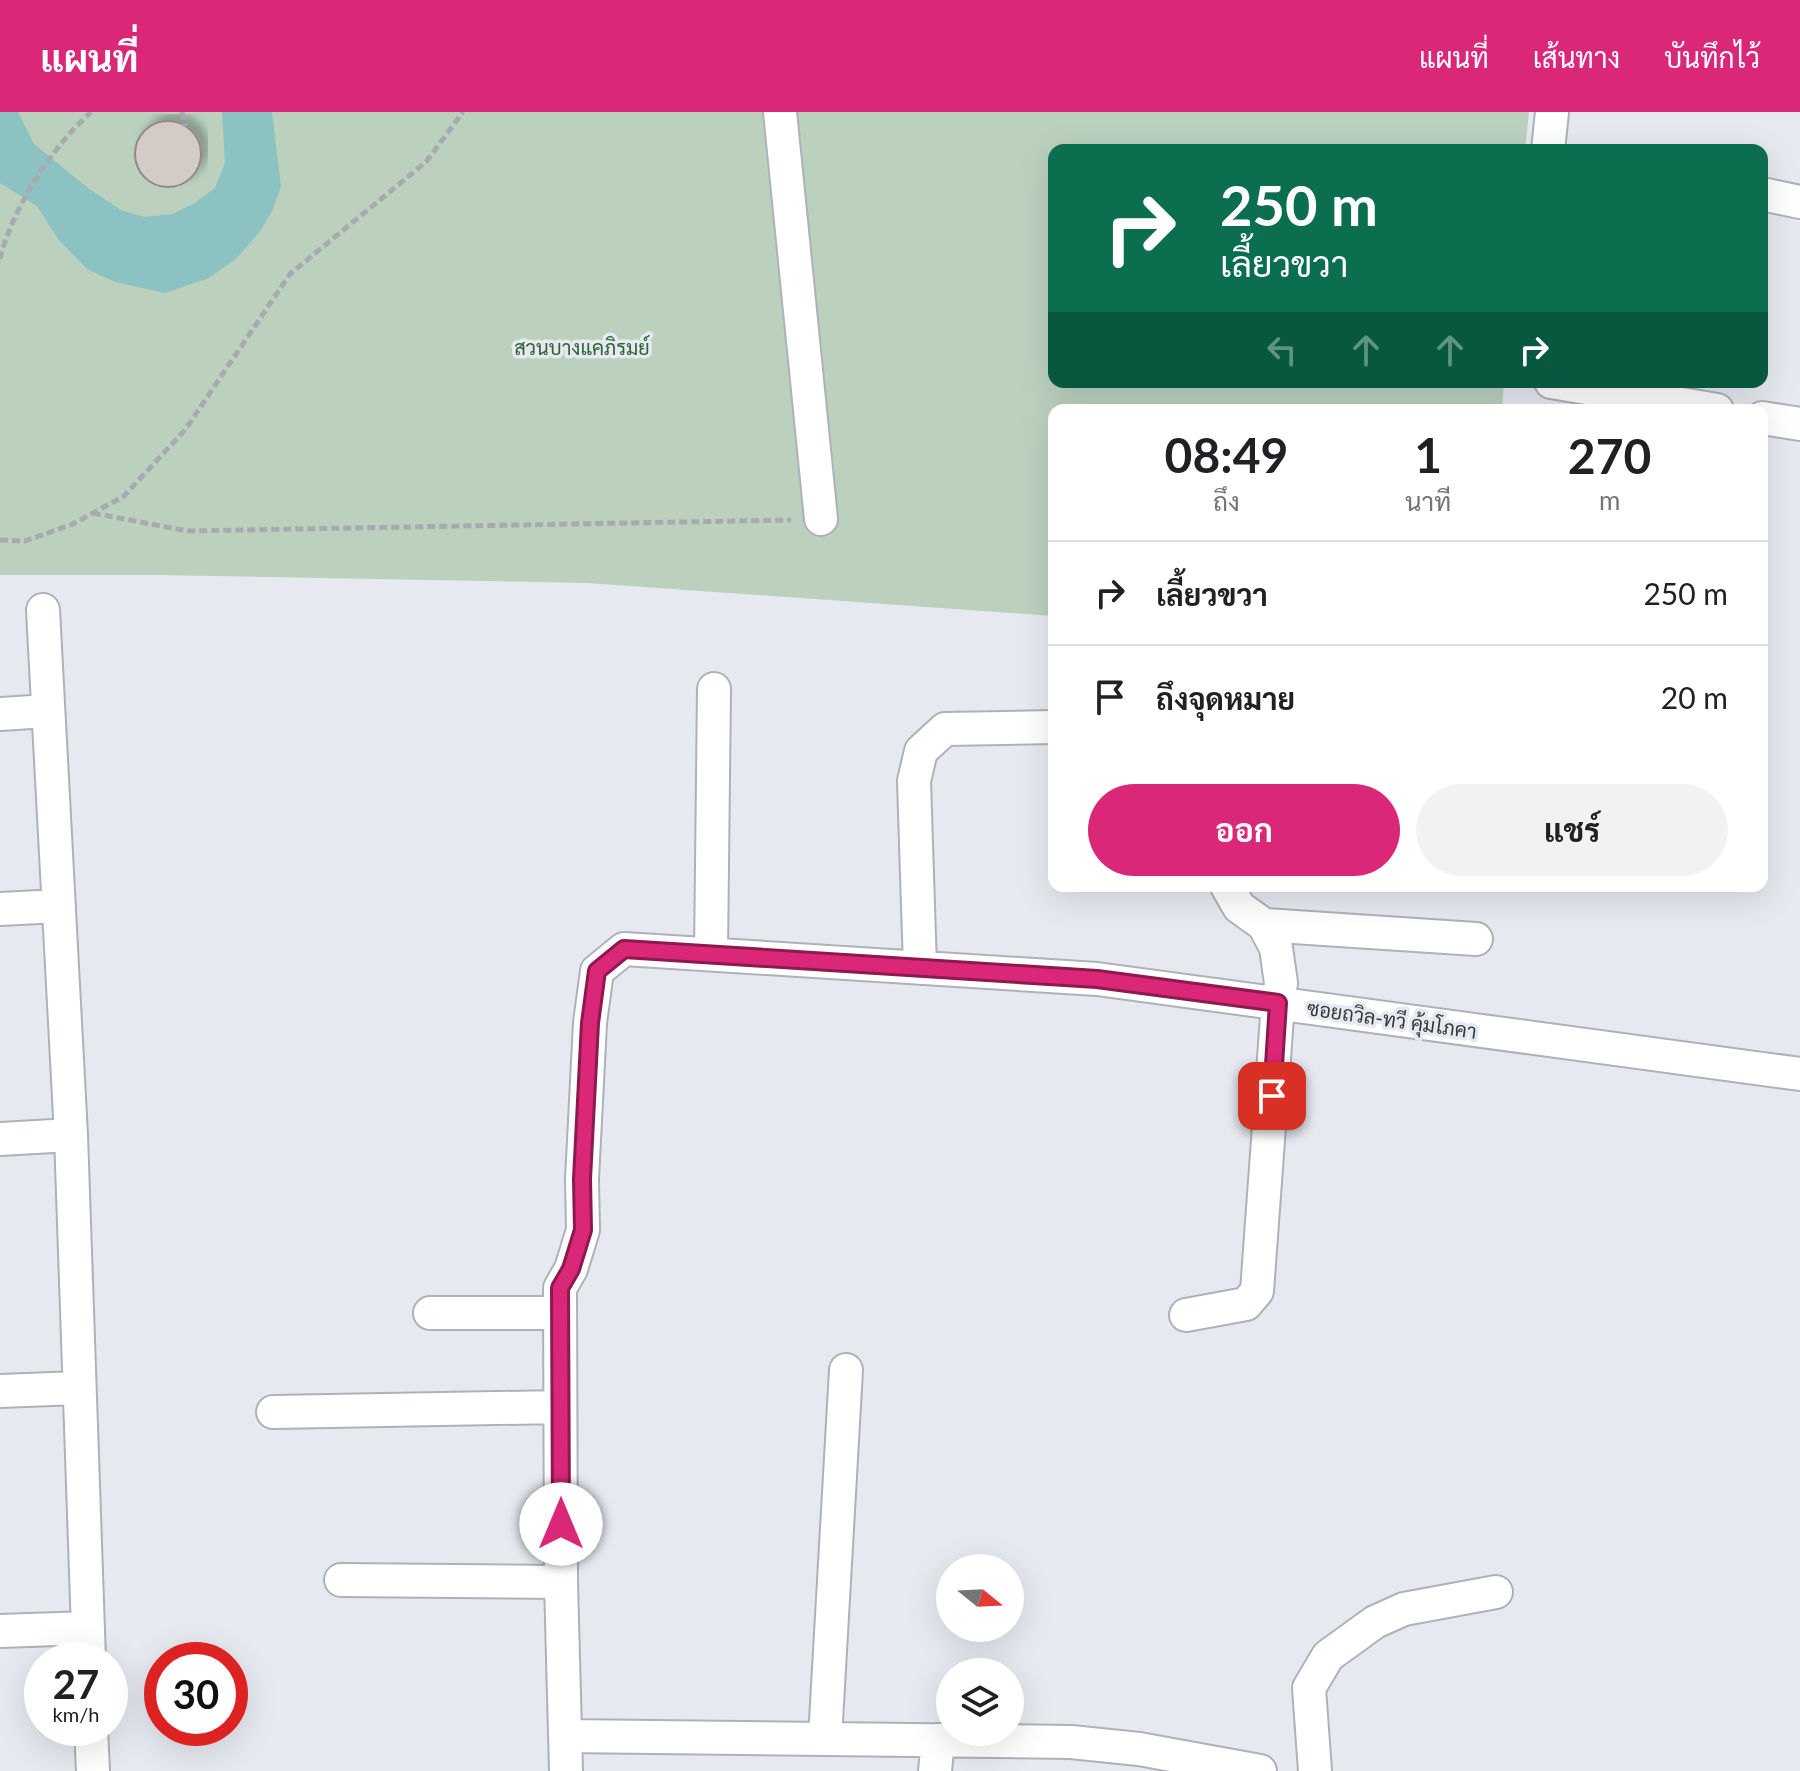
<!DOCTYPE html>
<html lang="th">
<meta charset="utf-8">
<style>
body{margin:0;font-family:Lato,Sarabun,sans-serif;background:#f2f2f2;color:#202124;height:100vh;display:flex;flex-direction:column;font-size:30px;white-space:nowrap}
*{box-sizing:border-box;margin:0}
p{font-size:26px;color:#757577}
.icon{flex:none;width:44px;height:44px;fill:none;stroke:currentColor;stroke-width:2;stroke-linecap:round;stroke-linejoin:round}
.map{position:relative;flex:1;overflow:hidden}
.sheet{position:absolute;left:1048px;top:292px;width:720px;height:488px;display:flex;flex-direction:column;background:#fff;border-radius:16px;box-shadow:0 8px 32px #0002}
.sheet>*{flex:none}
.hud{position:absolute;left:1048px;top:32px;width:720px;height:244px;border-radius:16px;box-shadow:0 8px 32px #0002;background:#0b6e4f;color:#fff;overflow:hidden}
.needle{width:52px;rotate:108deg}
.fabs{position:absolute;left:936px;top:1442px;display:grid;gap:16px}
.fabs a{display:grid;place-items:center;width:88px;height:88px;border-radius:50%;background:#fff;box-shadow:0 8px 32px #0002;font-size:40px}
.speed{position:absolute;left:24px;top:1530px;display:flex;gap:16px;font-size:40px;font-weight:700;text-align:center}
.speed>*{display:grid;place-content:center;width:104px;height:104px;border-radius:50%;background:#fff;box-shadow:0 8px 32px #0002;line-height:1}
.speed small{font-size:20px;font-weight:400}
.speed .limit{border:12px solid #d22;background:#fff;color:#111}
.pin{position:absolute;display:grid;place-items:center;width:68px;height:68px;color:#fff;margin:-34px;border-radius:16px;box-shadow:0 4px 12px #0006}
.me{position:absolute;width:88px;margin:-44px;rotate:0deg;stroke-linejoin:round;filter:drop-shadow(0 0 6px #0008)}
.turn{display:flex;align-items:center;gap:28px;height:168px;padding:0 40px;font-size:36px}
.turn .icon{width:104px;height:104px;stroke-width:2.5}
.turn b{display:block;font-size:56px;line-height:68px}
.lanes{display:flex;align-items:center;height:76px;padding:0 40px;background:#0003;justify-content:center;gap:40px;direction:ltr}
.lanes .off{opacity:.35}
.eta{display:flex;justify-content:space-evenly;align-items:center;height:136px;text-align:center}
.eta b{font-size:48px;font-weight:700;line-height:56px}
.cta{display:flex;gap:16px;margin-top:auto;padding:16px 40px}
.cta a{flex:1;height:92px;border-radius:48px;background:#db2777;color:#fff;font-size:32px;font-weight:700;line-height:92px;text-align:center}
.cta a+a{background:#f2f2f2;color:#202124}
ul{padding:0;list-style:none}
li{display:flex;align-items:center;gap:24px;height:104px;padding:0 40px;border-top:2px solid #e0e0e0}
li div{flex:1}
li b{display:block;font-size:30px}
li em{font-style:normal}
header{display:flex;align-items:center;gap:48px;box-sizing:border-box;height:112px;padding:0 40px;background:#db2777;color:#fff}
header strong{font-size:38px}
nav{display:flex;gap:44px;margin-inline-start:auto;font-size:28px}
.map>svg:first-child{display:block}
</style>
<header>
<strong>แผนที่</strong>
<nav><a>แผนที่</a><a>เส้นทาง</a><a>บันทึกไว้</a></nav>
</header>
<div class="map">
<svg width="1800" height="1659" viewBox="0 0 1800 1659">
<defs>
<filter id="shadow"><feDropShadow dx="7" dy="-7" stdDeviation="4" flood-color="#0004"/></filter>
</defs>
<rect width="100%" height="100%" fill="#e6eaf0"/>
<path fill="#bbd1be" d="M 0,0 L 1529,0 L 1525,38 L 1054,38 L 1054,270 L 1504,270 L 1502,298 L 1054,298 L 1054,504 L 587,471 L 156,463 L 0,463 Z"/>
<path fill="#8cc2c2" d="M 0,0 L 18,0 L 34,32 L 88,76 L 121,98 L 144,105 L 172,102 L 193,92 L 215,76 L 225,51 L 222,0 L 272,0 L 281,75 L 272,99 L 261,118 L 237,146 L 209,166 L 165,181 L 115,170 L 87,157 L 58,127 L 37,94 L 0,71 Z"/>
<path fill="#d2cbc6" stroke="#908985" stroke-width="2" filter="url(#shadow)" d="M135 42a33 33 0 1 1 66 0a33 33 0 1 1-66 0Z"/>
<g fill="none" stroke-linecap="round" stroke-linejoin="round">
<g stroke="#aeb2b8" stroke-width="36">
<path id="minor" d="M 780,0 L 821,407
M 1548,38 L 1552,0
M 1762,82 L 1800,90
M 1551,270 L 1717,298
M 1762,306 L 1800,312
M 43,498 L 71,1023 L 89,1548
M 0,602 L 48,599
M 0,797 L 59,794
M 1264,813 L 1476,827
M 711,842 L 714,577
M 920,856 L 914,669 L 921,639 L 945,617 L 1054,615
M 0,1027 L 71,1023
M 430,1201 L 559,1201
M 1186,1203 L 1246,1192 L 1257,1179 L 1278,891 L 1281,871 L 1276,836 L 1264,813 L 1239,795 L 1227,774
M 0,1279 L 79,1276
M 273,1300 L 560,1295
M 341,1468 L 561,1470
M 0,1519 L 88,1516
M 91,1616 L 93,1659
M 565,1624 L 1071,1630 L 1139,1637 L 1260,1659
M 825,1627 L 846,1258
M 566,1659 L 561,1470 L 560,1176 L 571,1157 L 583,1118 L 582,1067 L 590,911 L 597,859 L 624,837 L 1097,867 L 1800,962
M 935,1659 L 938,1628
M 1315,1659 L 1309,1576 L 1328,1544 L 1375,1510 L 1404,1497 L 1496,1480"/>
</g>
<path stroke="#a7aaaf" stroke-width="5" stroke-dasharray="8 4" stroke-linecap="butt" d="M 182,0 L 185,14
M 0,147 C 12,97 52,35 91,0
M 93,401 L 187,419 L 791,408
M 0,428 L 25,429 L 73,412 L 124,384 L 185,318 L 290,162 L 426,50 L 463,0"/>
<use href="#minor" stroke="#fff" stroke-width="32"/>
</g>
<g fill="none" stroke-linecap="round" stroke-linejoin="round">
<g stroke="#8e194d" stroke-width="20">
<path id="route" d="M 561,1412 L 560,1176 L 571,1157 L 583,1118 L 582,1067 L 590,911 L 597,859 L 624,837 L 1097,867 L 1278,891 L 1272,984"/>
</g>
<use href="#route" stroke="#db2777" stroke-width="14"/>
</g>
<g text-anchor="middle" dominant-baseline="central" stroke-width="7" stroke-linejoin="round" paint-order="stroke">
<g font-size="20" fill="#2f633a" stroke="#e6eaf0">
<text x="582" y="235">สวนบางแคภิรมย์</text>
</g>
<g font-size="20" fill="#36383a" stroke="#e6eaf0">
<text transform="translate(1392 907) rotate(8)">ซอยถวิล-ทวี คุ้มโภคา</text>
</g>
</g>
</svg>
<div class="fabs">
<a><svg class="needle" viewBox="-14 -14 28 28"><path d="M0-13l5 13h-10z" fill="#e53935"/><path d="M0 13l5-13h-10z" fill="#757577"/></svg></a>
<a><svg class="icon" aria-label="layers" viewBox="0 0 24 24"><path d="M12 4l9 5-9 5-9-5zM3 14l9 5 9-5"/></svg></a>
</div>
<div class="speed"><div>27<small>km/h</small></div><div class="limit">30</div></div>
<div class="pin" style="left:1272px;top:984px;background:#d93025"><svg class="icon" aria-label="arrive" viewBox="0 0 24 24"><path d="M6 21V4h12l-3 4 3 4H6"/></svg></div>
<svg class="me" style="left:561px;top:1412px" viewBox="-20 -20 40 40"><circle r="19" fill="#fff"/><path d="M0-13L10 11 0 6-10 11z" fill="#db2777"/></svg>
<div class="hud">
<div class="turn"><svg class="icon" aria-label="right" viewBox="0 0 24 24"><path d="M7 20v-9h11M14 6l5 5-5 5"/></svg><div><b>250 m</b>เลี้ยวขวา</div></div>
<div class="lanes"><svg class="icon off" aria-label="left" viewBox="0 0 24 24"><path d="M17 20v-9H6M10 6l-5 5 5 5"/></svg><svg class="icon off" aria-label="ahead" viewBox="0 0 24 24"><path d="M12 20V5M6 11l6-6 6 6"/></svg><svg class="icon off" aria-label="ahead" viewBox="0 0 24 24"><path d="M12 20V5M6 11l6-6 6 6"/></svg><svg class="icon" aria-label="right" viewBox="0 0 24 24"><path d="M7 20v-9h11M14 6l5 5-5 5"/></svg></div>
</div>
<section class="sheet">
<div class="eta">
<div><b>08:49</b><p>ถึง</p></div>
<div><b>1</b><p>นาที</p></div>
<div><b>270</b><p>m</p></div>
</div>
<ul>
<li><svg class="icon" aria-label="right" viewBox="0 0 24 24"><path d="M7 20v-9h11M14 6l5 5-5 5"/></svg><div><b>เลี้ยวขวา</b></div><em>250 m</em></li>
<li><svg class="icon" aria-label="arrive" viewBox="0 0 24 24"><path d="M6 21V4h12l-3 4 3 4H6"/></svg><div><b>ถึงจุดหมาย</b></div><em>20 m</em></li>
</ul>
<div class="cta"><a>ออก</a><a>แชร์</a></div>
</section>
</div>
